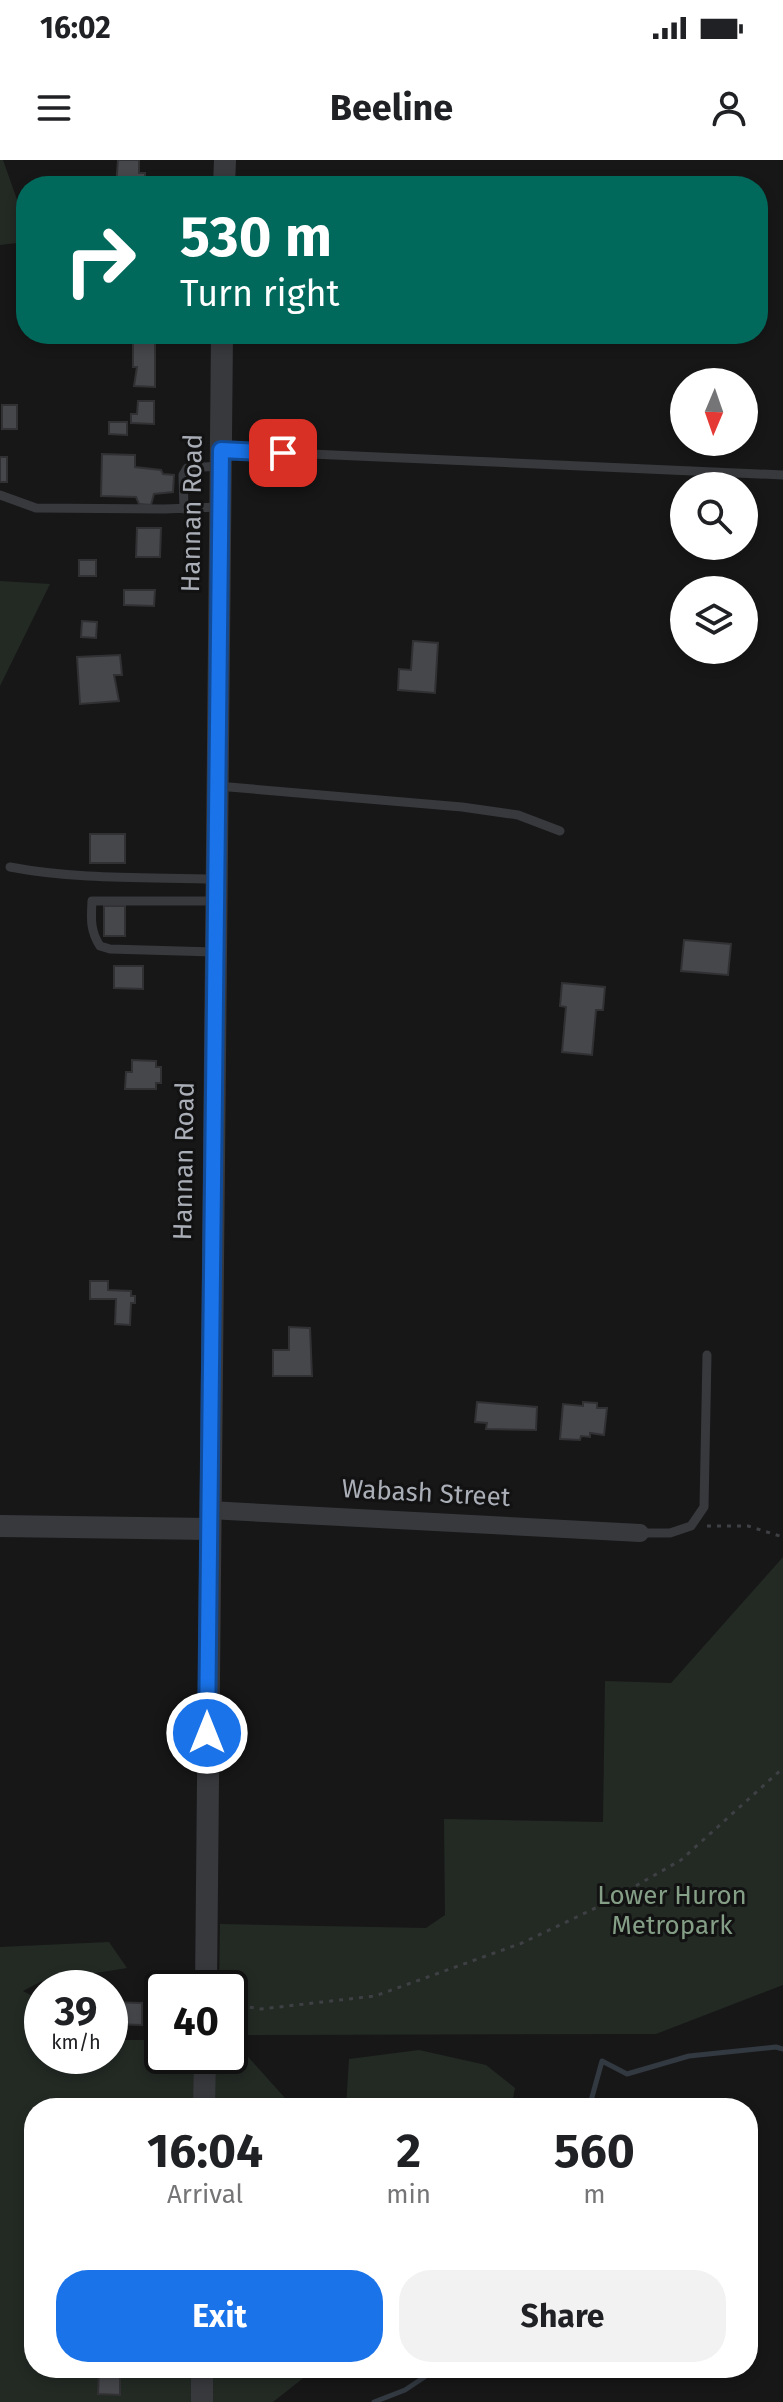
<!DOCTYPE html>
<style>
body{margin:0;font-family:"Fira Sans",sans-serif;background:#f2f2f2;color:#202124;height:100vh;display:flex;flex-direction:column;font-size:30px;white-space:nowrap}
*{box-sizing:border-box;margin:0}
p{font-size:26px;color:#757577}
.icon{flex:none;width:44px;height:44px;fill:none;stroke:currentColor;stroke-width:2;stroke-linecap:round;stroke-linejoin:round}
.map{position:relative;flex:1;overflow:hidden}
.sheet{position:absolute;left:24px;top:1938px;width:734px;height:280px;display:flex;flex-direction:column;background:#fff;border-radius:32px;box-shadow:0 4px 12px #0003}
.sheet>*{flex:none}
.hud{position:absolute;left:16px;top:16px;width:752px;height:168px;border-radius:32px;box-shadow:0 4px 12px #0003;background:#00695c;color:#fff;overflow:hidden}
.needle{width:52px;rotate:182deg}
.tools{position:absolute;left:670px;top:208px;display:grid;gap:16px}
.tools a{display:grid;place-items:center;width:88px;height:88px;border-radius:50%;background:#fff;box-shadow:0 4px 12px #0003;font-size:40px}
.speed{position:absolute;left:24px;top:1810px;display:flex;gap:16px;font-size:40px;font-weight:700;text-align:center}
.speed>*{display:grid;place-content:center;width:104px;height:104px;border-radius:50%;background:#fff;box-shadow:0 4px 12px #0003;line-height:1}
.speed small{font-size:20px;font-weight:400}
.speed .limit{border:4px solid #111;border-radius:12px;background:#fff;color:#111}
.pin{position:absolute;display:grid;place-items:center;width:68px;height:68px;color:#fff;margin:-34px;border-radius:16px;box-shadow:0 4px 12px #0006}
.me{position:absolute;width:88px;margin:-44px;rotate:0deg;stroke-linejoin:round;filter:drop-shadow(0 0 6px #0008)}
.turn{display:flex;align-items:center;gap:28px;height:168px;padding:0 32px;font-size:36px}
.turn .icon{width:104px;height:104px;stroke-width:2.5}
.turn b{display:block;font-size:56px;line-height:68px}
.eta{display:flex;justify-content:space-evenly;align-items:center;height:136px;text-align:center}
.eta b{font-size:48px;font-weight:700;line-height:56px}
.action{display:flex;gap:16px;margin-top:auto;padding:16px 32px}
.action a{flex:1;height:92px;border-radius:32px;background:#1a73e8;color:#fff;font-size:32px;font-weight:700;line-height:92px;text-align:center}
.action a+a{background:#f2f2f2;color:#202124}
.status{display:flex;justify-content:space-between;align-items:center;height:56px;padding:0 40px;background:#fff;direction:ltr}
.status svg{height:22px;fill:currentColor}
header{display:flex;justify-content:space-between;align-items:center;height:104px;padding:0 32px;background:#fff;font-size:36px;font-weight:700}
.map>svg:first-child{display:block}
</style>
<div class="status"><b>16:02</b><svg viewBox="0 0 49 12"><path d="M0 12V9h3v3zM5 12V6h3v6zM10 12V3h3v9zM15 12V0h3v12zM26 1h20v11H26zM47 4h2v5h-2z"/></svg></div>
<header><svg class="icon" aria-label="menu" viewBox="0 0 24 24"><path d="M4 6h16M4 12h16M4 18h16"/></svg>Beeline<svg class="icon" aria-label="person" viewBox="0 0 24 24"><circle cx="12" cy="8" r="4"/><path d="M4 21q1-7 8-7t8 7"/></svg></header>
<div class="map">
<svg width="783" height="2242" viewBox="0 0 783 2242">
<rect width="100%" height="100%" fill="#171718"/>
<path fill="#232a24" d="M 0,0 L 3,0 L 26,65 L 26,82 L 0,85 Z
M 0,421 L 50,424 L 0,526 Z
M 783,1397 L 783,1825 L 656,1874 L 230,1875 L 230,1828 L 219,1828 L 220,1764 L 426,1768 L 445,1755 L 444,1659 L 603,1662 L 605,1521 L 671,1523 Z
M 109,1782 L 127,1808 L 40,1822 L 23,1831 L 42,1841 L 42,1896 L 110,1896 L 110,1875 L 122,1880 L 162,1880 L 162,1896 L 230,1896 L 230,1880 L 233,1880 L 294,1948 L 34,1948 L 34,2208 L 316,2208 L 273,2242 L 0,2242 L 0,1787 Z
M 419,1890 L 486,1905 L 515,1928 L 511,1948 L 346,1948 L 349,1899 Z"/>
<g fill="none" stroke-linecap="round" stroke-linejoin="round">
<path stroke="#323940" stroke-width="5" d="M 589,1948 L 602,1901 L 627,1914 L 689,1896 L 776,1887 L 783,1889
M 374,2242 L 405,2230 L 438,2208"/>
</g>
<path fill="#46474b" stroke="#313134" stroke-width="2" d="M 118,0 L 139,0 L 139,13 L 145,13 L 145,26 L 116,26 Z
M 133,176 L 155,177 L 155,227 L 134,226 L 137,207 L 133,207 Z
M 138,241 L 154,241 L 154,264 L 131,263 L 131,254 L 137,254 Z
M 2,245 L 17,245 L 17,269 L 2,269 Z
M 109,262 L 127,262 L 127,275 L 109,274 Z
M 102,294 L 135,295 L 135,307 L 161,310 L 163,314 L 174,315 L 173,332 L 154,334 L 151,345 L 139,344 L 136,337 L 101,336 Z
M 0,297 L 7,297 L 7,322 L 0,322 Z
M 137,368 L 161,368 L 160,397 L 136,397 Z
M 79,400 L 96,400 L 96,416 L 79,416 Z
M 124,430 L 155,430 L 154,446 L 124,445 Z
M 82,461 L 97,462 L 96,478 L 81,477 Z
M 413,481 L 438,483 L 435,533 L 398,530 L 399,509 L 411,510 Z
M 120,495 L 122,515 L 114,515 L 119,541 L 80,544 L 77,497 Z
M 90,674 L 125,674 L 125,703 L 90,703 Z
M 104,746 L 125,746 L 125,776 L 104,776 Z
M 684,780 L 731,784 L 728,815 L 681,811 Z
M 114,806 L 143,806 L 143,829 L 114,828 Z
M 562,823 L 605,827 L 603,850 L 596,850 L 592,895 L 562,892 L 566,847 L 560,846 Z
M 132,900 L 156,901 L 156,907 L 161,907 L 161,923 L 156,923 L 156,929 L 125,929 L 126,912 L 132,912 Z
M 90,1121 L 108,1121 L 108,1130 L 131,1131 L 131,1136 L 135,1136 L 135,1143 L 131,1143 L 130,1165 L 115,1164 L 116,1139 L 90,1139 Z
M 289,1167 L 310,1168 L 312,1216 L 273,1216 L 273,1190 L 289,1190 Z
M 477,1242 L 537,1247 L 536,1270 L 486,1269 L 487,1263 L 475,1262 Z
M 583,1242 L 597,1243 L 597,1248 L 607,1248 L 604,1275 L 590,1273 L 590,1277 L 581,1276 L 580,1280 L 560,1279 L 563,1244 L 583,1246 Z
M 110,1842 L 142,1843 L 142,1865 L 110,1864 Z
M 99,2208 L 120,2208 L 120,2235 L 98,2234 Z"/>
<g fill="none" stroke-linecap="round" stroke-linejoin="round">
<path stroke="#3e4044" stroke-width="3" stroke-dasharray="4 6" stroke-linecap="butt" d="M 707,1366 L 748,1366 L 783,1377
M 230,1844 L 261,1849 L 375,1836 L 522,1783 L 604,1744 L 681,1700 L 783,1608"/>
<path stroke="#38393d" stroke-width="9" d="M 221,290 L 783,315
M 0,335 L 36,348 L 164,349 L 220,347
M 184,349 L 183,315 L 187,308 L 221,306
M 217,626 L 462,647 L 518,655 L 560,671
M 10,707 C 78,720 147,717 216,719
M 214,741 L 92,741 C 91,758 90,771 100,786 L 110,789 L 214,792
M 640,1373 L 670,1373 L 691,1366 L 704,1347 L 707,1195"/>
<path stroke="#38393d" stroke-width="18" d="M 209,1350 L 640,1373"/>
<path stroke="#38393d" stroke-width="22" d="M 224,26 L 225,0
M 0,1366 L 209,1369
M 206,1828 L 222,174
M 204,1948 L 205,1896
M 202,2242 L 202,2208"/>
</g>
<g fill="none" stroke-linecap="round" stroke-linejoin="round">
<g stroke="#114b97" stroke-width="20">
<path id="route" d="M 207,1573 L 221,290 L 283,293"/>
</g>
<use href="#route" stroke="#1a73e8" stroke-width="14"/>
</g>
<g text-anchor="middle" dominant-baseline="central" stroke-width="6" stroke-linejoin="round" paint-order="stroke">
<g font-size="26" fill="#aaaeb7" stroke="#121213">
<text transform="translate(192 353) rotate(-89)">Hannan Road</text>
<text transform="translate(184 1001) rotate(-89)">Hannan Road</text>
<text transform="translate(426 1333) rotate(3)">Wabash Street</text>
</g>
<g font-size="26" fill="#849f86" stroke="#121213">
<text x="672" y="1735">Lower Huron<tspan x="672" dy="30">Metropark</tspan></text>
</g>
</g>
</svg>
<div class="tools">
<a><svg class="needle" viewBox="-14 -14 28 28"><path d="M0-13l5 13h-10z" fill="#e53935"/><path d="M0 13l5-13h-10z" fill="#757577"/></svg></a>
<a><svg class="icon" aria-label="search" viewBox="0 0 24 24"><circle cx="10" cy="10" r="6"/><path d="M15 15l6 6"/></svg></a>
<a><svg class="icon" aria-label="layers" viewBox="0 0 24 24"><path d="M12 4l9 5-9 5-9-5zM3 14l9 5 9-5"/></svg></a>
</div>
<div class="speed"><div>39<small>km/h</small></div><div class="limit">40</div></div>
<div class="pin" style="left:283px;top:293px;background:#d93025"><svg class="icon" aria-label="arrive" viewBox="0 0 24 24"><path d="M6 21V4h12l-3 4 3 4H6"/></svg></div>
<svg class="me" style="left:207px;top:1573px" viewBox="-20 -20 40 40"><circle r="17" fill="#1a73e8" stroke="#fff" stroke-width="3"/><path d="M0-11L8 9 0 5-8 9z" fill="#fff"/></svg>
<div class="hud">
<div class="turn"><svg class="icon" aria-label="right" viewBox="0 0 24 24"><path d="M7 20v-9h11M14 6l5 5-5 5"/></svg><div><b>530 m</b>Turn right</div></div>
</div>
<section class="sheet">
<div class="eta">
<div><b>16:04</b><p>Arrival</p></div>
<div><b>2</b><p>min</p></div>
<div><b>560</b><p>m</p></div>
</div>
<div class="action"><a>Exit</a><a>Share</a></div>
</section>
</div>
